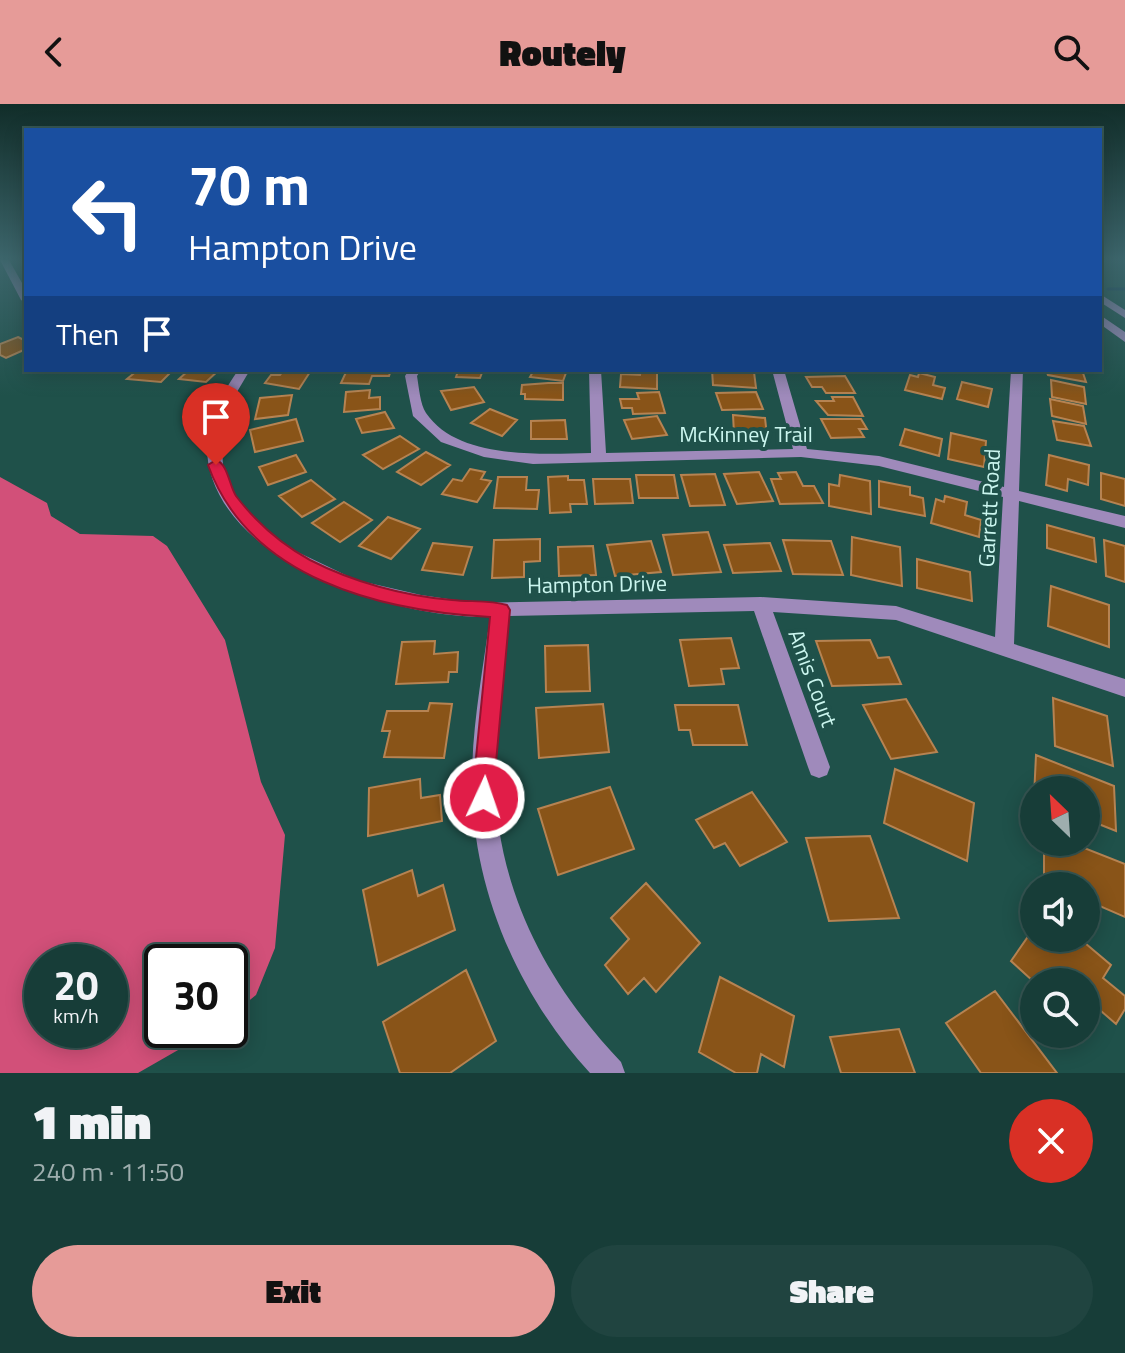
<!DOCTYPE html>
<meta charset="utf-8">
<style>
body{margin:0;font-family:"Titillium Web",sans-serif;background:#204440;color:#f1f3f6;height:100vh;display:flex;flex-direction:column;font-size:30px;white-space:nowrap}
*{box-sizing:border-box;margin:0}
p{font-size:26px;color:#9eaeae}
.icon{flex:none;width:44px;height:44px;fill:none;stroke:currentColor;stroke-width:2;stroke-linecap:round;stroke-linejoin:round}
.map{position:relative;height:969px;overflow:hidden}
.details{display:flex;flex-direction:column;background:#173d38;flex:1}
.details>*{flex:none}
.top-card{position:absolute;left:24px;top:24px;width:1078px;height:244px;border-radius:0px;box-shadow:0 4px 20px #0003,0 0 0 2px #365653;background:#1a4fa0;color:#fff;overflow:hidden}
.needle{width:52px;rotate:335deg}
.tools{position:absolute;left:1020px;top:672px;display:grid;gap:16px}
.tools a{display:grid;place-items:center;width:80px;height:80px;border-radius:50%;background:#173d38;box-shadow:0 4px 20px #0003,0 0 0 2px #365653;font-size:40px}
.speed{position:absolute;left:24px;top:840px;display:flex;gap:16px;font-size:40px;font-weight:700;text-align:center}
.speed>*{display:grid;place-content:center;width:104px;height:104px;border-radius:50%;background:#173d38;box-shadow:0 4px 20px #0003,0 0 0 2px #365653;line-height:1}
.speed small{font-size:20px;font-weight:400}
.speed .limit{border:4px solid #111;border-radius:12px;background:#fff;color:#111}
.pin{position:absolute;display:grid;place-items:center;width:68px;height:68px;color:#fff;margin:-82px -34px;border-radius:50% 50% 50% 0;rotate:-45deg;box-shadow:0 0 8px #0007}
.pin .icon{rotate:45deg}
.me{position:absolute;width:88px;margin:-44px;rotate:3deg;stroke-linejoin:round;filter:drop-shadow(0 0 6px #0008)}
.turn{display:flex;align-items:center;gap:28px;height:168px;padding:0 32px;font-size:36px}
.turn .icon{width:104px;height:104px;stroke-width:2.5}
.turn b{display:block;font-size:56px;line-height:68px}
.then{display:flex;align-items:center;height:76px;padding:0 32px;background:#0003;gap:16px;font-size:30px}
.round{display:grid;place-items:center;flex:none;width:84px;height:84px;border-radius:42px;background:#204440}
.summary{display:flex;align-items:center;justify-content:space-between;height:136px;padding:0 32px}
h1{font-size:48px;font-weight:800;line-height:60px}
.button{display:flex;gap:16px;margin-top:auto;padding:16px 32px}
.button a{flex:1;height:92px;border-radius:48px;background:#e69b98;color:#111;font-size:32px;font-weight:800;line-height:92px;text-align:center}
.button a+a{background:#204440;color:#f1f3f6}
header{display:flex;justify-content:space-between;align-items:center;height:104px;padding:0 32px;background:#e69b98;color:#111;font-size:36px;font-weight:800}
.map>svg:first-child{display:block}
</style>
<header><svg class="icon" aria-label="back" viewBox="0 0 24 24"><path d="M15 5l-7 7 7 7"/></svg>Routely<svg class="icon" aria-label="search" viewBox="0 0 24 24"><circle cx="10" cy="10" r="6"/><path d="M15 15l6 6"/></svg></header>
<div class="map">
<svg width="1125" height="969" viewBox="0 0 1125 969">
<rect width="100%" height="100%" fill="#1f514a"/>
<path fill="#d25079" fill-rule="evenodd" d="M 0,373 L 47,399 L 51,412 L 80,430 L 153,432 L 167,442 L 225,536 L 261,678 L 285,731 L 275,844 L 256,891 L 230,912 L 230,858 L 162,858 L 162,926 L 213,926 L 138,969 L 0,969 ZM 42,858 L 110,858 L 110,926 L 42,926 Z"/>
<g fill="none" stroke-linecap="round" stroke-linejoin="round">
<path stroke="#113955" stroke-width="3" d="M 1108,185 L 1125,185"/>
</g>
<path fill="#895418" stroke="#b68352" stroke-width="2" d="M 18,233 L 26,237 L 26,245 L 6,254 L 0,251 L 0,240 Z
M 138,266 L 173,266 L 161,278 L 127,275 Z
M 189,266 L 219,266 L 206,278 L 179,275 Z
M 347,266 L 391,266 L 389,272 L 372,272 L 369,280 L 341,279 Z
M 483,266 L 480,274 L 456,273 L 458,267 L 445,267 Z
M 534,266 L 567,266 L 563,277 L 530,273 Z
M 641,266 L 657,267 L 657,285 L 620,283 L 621,270 L 640,271 Z
M 712,266 L 754,268 L 756,284 L 713,281 Z
M 1046,266 L 1082,266 L 1086,278 L 1048,271 Z
M 283,267 L 310,268 L 299,285 L 265,279 L 271,271 L 280,271 Z
M 919,269 L 935,273 L 933,281 L 945,284 L 942,295 L 905,286 L 910,271 L 918,273 Z
M 845,272 L 855,289 L 826,289 L 822,283 L 812,283 L 806,273 Z
M 1051,276 L 1084,283 L 1086,300 L 1052,293 Z
M 962,278 L 992,285 L 988,303 L 957,295 Z
M 548,279 L 563,279 L 563,296 L 525,295 L 525,290 L 521,290 L 522,281 Z
M 474,283 L 484,298 L 451,306 L 441,287 Z
M 370,286 L 369,294 L 380,293 L 380,305 L 344,308 L 346,288 Z
M 659,288 L 665,309 L 633,310 L 632,304 L 622,304 L 620,295 L 639,295 L 637,289 Z
M 756,288 L 763,305 L 722,306 L 716,289 Z
M 292,291 L 288,311 L 255,315 L 260,294 Z
M 832,293 L 853,293 L 863,312 L 828,311 L 816,297 L 834,297 Z
M 1050,295 L 1083,302 L 1086,320 L 1052,312 Z
M 490,305 L 517,316 L 502,332 L 471,319 Z
M 385,308 L 394,324 L 362,329 L 356,315 Z
M 733,311 L 765,314 L 767,332 L 734,329 Z
M 657,312 L 667,331 L 632,335 L 624,316 Z
M 296,315 L 303,337 L 255,348 L 250,326 Z
M 821,315 L 861,315 L 867,325 L 859,325 L 864,333 L 831,334 Z
M 565,316 L 567,335 L 531,335 L 531,317 Z
M 1053,317 L 1084,322 L 1091,342 L 1057,336 Z
M 905,325 L 942,335 L 939,352 L 900,341 Z
M 951,329 L 986,337 L 984,363 L 948,355 Z
M 400,332 L 419,345 L 383,365 L 363,351 Z
M 426,348 L 450,361 L 421,381 L 397,368 Z
M 296,351 L 306,368 L 268,381 L 259,363 Z
M 1049,351 L 1089,361 L 1088,381 L 1068,375 L 1067,387 L 1046,381 Z
M 470,365 L 485,368 L 481,375 L 491,377 L 477,398 L 442,390 L 453,375 L 462,377 Z
M 759,368 L 773,397 L 737,400 L 724,370 Z
M 796,368 L 803,382 L 814,382 L 823,399 L 780,400 L 771,375 L 781,375 L 778,369 Z
M 1101,369 L 1125,375 L 1125,402 L 1101,395 Z
M 715,370 L 725,401 L 690,402 L 681,371 Z
M 636,371 L 674,371 L 678,394 L 639,394 Z
M 840,371 L 870,377 L 871,410 L 829,402 L 829,380 L 839,382 Z
M 568,372 L 568,376 L 584,376 L 587,400 L 570,400 L 571,408 L 550,409 L 548,373 Z
M 498,373 L 527,373 L 526,386 L 539,386 L 537,405 L 494,404 Z
M 593,375 L 630,375 L 633,399 L 595,400 Z
M 311,376 L 335,395 L 302,413 L 279,392 Z
M 879,377 L 910,383 L 910,391 L 923,394 L 925,412 L 879,403 Z
M 945,392 L 967,398 L 965,411 L 981,416 L 979,433 L 931,419 L 936,395 L 944,398 Z
M 344,398 L 372,416 L 340,438 L 312,419 Z
M 388,413 L 420,425 L 391,455 L 359,442 Z
M 1047,421 L 1094,434 L 1096,458 L 1047,444 Z
M 708,428 L 721,468 L 673,471 L 663,431 Z
M 852,433 L 900,443 L 902,482 L 851,471 Z
M 540,435 L 540,457 L 524,458 L 524,473 L 492,474 L 494,436 Z
M 783,436 L 831,437 L 843,471 L 793,470 Z
M 1104,436 L 1125,442 L 1125,478 L 1106,472 Z
M 651,437 L 661,468 L 615,472 L 607,441 Z
M 433,439 L 472,443 L 463,471 L 422,466 Z
M 770,439 L 781,467 L 733,469 L 724,441 Z
M 593,442 L 596,471 L 559,472 L 558,443 Z
M 917,455 L 970,468 L 972,497 L 917,484 Z
M 1051,482 L 1109,501 L 1109,543 L 1048,522 Z
M 731,534 L 739,564 L 721,565 L 724,580 L 689,582 L 680,536 Z
M 870,536 L 878,554 L 889,553 L 901,580 L 832,582 L 816,537 Z
M 435,537 L 434,550 L 458,548 L 457,568 L 449,568 L 448,578 L 396,580 L 402,538 Z
M 588,541 L 590,587 L 546,588 L 545,542 Z
M 1053,594 L 1107,612 L 1113,662 L 1055,642 Z
M 906,595 L 937,648 L 891,655 L 863,601 Z
M 430,599 L 452,600 L 444,654 L 384,653 L 390,627 L 382,627 L 387,607 L 428,607 Z
M 603,600 L 609,648 L 539,654 L 536,604 Z
M 675,601 L 738,601 L 747,641 L 693,641 L 690,626 L 679,626 Z
M 1036,651 L 1114,682 L 1116,727 L 1086,715 L 1086,686 L 1034,686 L 1034,693 Z
M 895,665 L 974,699 L 967,757 L 884,719 Z
M 420,675 L 421,694 L 440,691 L 442,717 L 368,732 L 369,684 Z
M 610,683 L 634,745 L 558,771 L 538,705 Z
M 752,688 L 787,738 L 740,762 L 725,739 L 714,744 L 696,716 Z
M 870,732 L 899,814 L 829,817 L 806,734 Z
M 1044,738 L 1069,738 L 1125,760 L 1125,813 L 1086,796 L 1086,782 L 1044,779 Z
M 412,766 L 418,792 L 443,781 L 455,826 L 378,861 L 363,786 Z
M 646,779 L 700,839 L 656,888 L 644,874 L 628,890 L 605,861 L 629,835 L 611,814 Z
M 1034,824 L 1034,834 L 1079,834 L 1111,861 L 1103,874 L 1125,892 L 1125,905 L 1116,920 L 1086,894 L 1086,878 L 1034,878 L 1011,857 Z
M 466,866 L 496,937 L 450,969 L 400,969 L 383,918 Z
M 720,873 L 794,912 L 784,963 L 761,950 L 757,969 L 736,969 L 699,948 Z
M 995,887 L 1057,969 L 981,969 L 946,919 Z
M 899,925 L 915,969 L 841,969 L 830,933 Z"/>
<g fill="none" stroke-linecap="round" stroke-linejoin="round">
<path fill="#9f8abb" fill-rule="evenodd" d="M 0,156 L 9,156 L 26,186 L 26,199 L 21,196 Z
M 1100,190 L 1125,206 L 1125,214 L 1100,198 Z
M 1100,211 L 1125,228 L 1125,238 L 1100,220 Z
M 238,266 L 250,266 L 228,303 L 221,331 L 223,361 L 233,388 L 253,413 L 287,443 L 356,476 L 421,491 L 475,499 L 761,493 L 896,502 L 995,533 L 1003,393 L 879,362 L 801,353 L 533,360 L 484,353 L 441,338 L 413,312 L 405,272 L 409,266 L 421,266 L 417,272 C 419,283 420,300 426,309 C 458,356 541,350 591,349 L 589,266 L 601,266 L 606,349 L 793,345 L 772,266 L 784,266 L 807,345 L 879,352 L 1004,383 L 1011,266 L 1023,266 L 1019,387 L 1125,412 L 1125,424 L 1019,397 L 1014,540 L 1125,575 L 1125,593 L 896,516 L 773,508 L 830,663 L 827,671 L 819,674 L 811,671 L 808,663 L 754,507 L 509,512 C 504,565 495,617 495,670 C 495,782 545,878 621,958 L 625,969 L 590,969 C 516,888 470,780 472,670 C 473,617 483,565 490,513 C 393,515 198,455 207,332 C 209,307 225,287 238,266 Z"/>
</g>
<linearGradient id="sky" x2="0" y2="1"><stop stop-color="#112d29"/><stop offset="0.53" stop-color="#3c656b"/><stop offset="1" stop-color="#3c656b" stop-opacity="0"/></linearGradient>
<rect width="1125" height="292" fill="url(#sky)"/>
<path fill="#e11d48" stroke="#92132f" stroke-width="2" d="M 216,356 C 228,360 229,381 236,392 C 256,418 281,440 310,456 C 353,478 404,492 452,496 C 470,498 490,496 507,501 L 510,506 L 492,702 L 484,705 L 476,702 L 472,694 L 490,513 C 381,507 249,475 208,361 Z"/>
<g text-anchor="middle" dominant-baseline="central" stroke-width="8" stroke-linejoin="round" paint-order="stroke">
<g font-size="22" fill="#cbf6ef" stroke="#1f514a">
<text x="746" y="330">McKinney Trail</text>
<text transform="translate(989 404) rotate(-87)">Garrett Road</text>
<text transform="translate(597 480) rotate(-1)">Hampton Drive</text>
<text transform="translate(813 574) rotate(70)">Amis Court</text>
</g>
</g>
</svg>
<div class="tools">
<a><svg class="needle" viewBox="-14 -14 28 28"><path d="M0-13l5 13h-10z" fill="#e53935"/><path d="M0 13l5-13h-10z" fill="#9eaeae"/></svg></a>
<a><svg class="icon" aria-label="sound" viewBox="0 0 24 24"><path d="M4 9h4l5-4v14l-5-4H4zM17 9q2 3 0 6"/></svg></a>
<a><svg class="icon" aria-label="search" viewBox="0 0 24 24"><circle cx="10" cy="10" r="6"/><path d="M15 15l6 6"/></svg></a>
</div>
<div class="speed"><div>20<small>km/h</small></div><div class="limit">30</div></div>
<div class="pin" style="left:216px;top:361px;background:#d93025"><svg class="icon" aria-label="arrive" viewBox="0 0 24 24"><path d="M6 21V4h12l-3 4 3 4H6"/></svg></div>
<svg class="me" style="left:484px;top:694px" viewBox="-20 -20 40 40"><circle r="17" fill="#e11d48" stroke="#fff" stroke-width="3"/><path d="M0-11L8 9 0 5-8 9z" fill="#fff"/></svg>
<div class="top-card">
<div class="turn"><svg class="icon" aria-label="left" viewBox="0 0 24 24"><path d="M17 20v-9H6M10 6l-5 5 5 5"/></svg><div><b>70 m</b>Hampton Drive</div></div>
<div class="then">Then<svg class="icon" aria-label="arrive" viewBox="0 0 24 24"><path d="M6 21V4h12l-3 4 3 4H6"/></svg></div>
</div>
</div>
<section class="details">
<div class="summary"><div><h1>1 min</h1><p>240 m · 11:50</p></div><a class="round" style="background:#d93025;color:#fff"><svg class="icon" aria-label="close" viewBox="0 0 24 24"><path d="M6 6l12 12M18 6L6 18"/></svg></a></div>
<div class="button"><a>Exit</a><a>Share</a></div>
</section>
